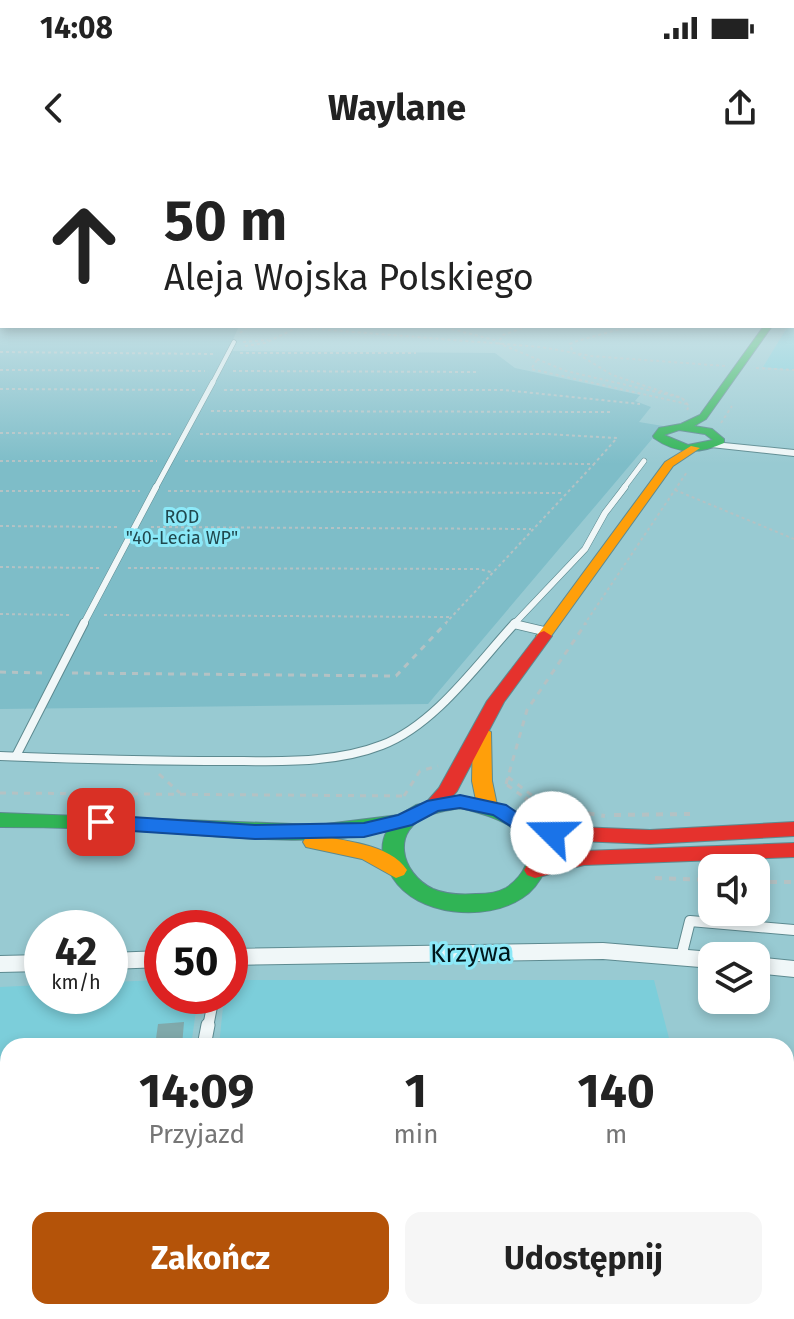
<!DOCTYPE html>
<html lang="pl">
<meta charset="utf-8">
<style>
body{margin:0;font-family:"Fira Sans",sans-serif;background:#f6f6f6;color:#222;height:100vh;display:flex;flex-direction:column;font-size:30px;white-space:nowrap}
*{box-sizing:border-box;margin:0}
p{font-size:26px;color:#767676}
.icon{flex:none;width:44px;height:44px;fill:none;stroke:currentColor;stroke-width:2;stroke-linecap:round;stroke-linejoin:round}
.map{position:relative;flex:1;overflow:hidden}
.drawer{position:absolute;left:0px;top:878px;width:794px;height:282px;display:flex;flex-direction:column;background:#fff;border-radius:24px 24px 0 0;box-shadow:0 4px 12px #0003}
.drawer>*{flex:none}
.hud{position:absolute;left:0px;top:0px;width:794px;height:168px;box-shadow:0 4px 12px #0003;background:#fff;color:#222;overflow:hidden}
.tools{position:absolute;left:698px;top:694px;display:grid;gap:16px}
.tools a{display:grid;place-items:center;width:72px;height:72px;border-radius:16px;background:#fff;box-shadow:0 4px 12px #0003;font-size:40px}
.speed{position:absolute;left:24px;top:750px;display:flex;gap:16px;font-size:40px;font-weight:700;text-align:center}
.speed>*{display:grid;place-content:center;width:104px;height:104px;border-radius:50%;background:#fff;box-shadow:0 4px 12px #0003;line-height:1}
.speed small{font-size:20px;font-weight:400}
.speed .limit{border:12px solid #d22;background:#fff;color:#111}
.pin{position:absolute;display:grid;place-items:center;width:68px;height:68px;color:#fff;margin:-34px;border-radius:16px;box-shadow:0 4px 12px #0006}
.me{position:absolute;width:88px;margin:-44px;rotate:292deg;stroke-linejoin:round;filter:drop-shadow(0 0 6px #0008)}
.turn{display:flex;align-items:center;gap:28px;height:168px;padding:0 32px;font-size:36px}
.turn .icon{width:104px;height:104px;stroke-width:2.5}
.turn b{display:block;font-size:56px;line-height:68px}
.eta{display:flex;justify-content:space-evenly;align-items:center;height:136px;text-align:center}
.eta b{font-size:48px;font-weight:700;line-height:56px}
.cta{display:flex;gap:16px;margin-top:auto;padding:16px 32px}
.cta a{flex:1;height:92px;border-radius:16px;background:#b45309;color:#fff;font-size:32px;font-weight:700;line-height:92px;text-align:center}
.cta a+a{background:#f6f6f6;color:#222}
.status{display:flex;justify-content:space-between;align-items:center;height:56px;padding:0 40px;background:#fff;direction:ltr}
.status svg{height:22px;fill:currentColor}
header{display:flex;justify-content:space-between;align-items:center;height:104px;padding:0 32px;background:#fff;font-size:36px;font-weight:700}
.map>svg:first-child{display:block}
</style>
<div class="status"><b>14:08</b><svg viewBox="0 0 49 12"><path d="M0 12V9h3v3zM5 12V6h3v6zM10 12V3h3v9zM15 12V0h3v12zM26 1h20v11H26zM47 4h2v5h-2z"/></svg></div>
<header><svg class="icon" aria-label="back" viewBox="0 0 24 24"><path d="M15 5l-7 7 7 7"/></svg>Waylane<svg class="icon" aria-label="share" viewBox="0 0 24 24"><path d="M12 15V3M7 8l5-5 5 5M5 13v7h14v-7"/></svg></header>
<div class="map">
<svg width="794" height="1159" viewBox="0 0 794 1159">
<rect width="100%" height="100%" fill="#98cad2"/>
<path fill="#7cceda" d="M 794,156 L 794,210 L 763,207 L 788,166 L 792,166 Z
M 162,820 L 162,836 L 198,836 L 191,886 L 8,886 L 8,1152 L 741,1152 L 743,1159 L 0,1159 L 0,827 L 42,825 L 42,836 L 110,836 L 110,822 Z
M 242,820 L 654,820 L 671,886 L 219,886 L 223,847 Z"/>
<path fill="#7ebdc8" d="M 0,141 L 2,166 L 239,166 L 228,191 L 495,193 L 515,208 L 640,235 L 635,241 L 651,247 L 639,262 L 663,266 L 428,544 L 0,549 Z"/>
<path fill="#80a9ab" d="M 184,862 L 182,886 L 155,886 L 158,864 Z"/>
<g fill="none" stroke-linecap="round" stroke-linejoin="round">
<g stroke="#5d8a90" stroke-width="5">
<path id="lane-far5" d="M 212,224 L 234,182"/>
</g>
<g stroke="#5d8a90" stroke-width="6">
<path id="lane-far4" d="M 155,329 L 213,222
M 623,329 L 644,301"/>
</g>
<g stroke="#5d8a90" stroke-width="7">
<path id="lane-far3" d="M 83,465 L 156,327
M 513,465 L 585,389 L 605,353 L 625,327"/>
</g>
<g stroke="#5d8a90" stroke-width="10">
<path id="lane-far2" d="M 514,464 L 548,472
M 0,596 C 75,599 150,601 225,601 C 276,601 334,604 382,585 C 435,565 478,503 515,463
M 16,596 L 84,463"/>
</g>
<g stroke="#5d8a90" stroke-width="12">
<path id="lane-far1" d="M 681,797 L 690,761 L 794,770
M 208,867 L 214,836"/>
</g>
<g stroke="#5d8a90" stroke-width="15">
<path id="lane" d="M 204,886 L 208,865
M 130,1159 L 131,1152"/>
</g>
<g stroke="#5d8a90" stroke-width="2">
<path id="street" d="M 714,282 L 794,290 L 794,296 L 711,287 L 709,285 Z
M 603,783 L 712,792 L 720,796 L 712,796 L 712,808 L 603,799 L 230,805 L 230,789 Z
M 162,791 L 162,807 L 110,809 L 110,793 Z
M 42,795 L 42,811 L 0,812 L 0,796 Z
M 756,797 L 794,801 L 794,817 L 756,813 Z"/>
</g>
<g stroke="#5d8a90" stroke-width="2">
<path id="fast" d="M 764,166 L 772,166 L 706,259 L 694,266 L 712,269 L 724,279 L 724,283 C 700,294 676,294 654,278 L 653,276 L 659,268 L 681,264 L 700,255 ZM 679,270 L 705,274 L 713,280 L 688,285 L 664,275 Z
M 460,636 C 493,643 565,660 545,710 C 540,721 533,731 522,738 C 486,762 417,756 393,718 C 384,703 378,688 387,671 C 317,686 243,678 172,673 C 115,669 58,667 0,667 L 0,653 L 318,665 L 399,655 L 416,645 ZM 460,648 C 486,654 538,667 526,705 C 522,714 514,723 506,728 C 497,733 486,734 476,734 C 461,735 447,735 433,729 C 400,713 390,669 430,655 C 439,651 450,650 460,648 Z"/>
</g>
<g stroke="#5d8a90" stroke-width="2">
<path id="slow" d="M 691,286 L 700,288 L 673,306 L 549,479 L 539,479 L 536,476 L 539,473 L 665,302 Z
M 482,567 L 491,572 L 492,621 L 497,645 L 487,651 L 477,645 L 472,621 L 473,572 Z
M 313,675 C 340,680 391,684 407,710 L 404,715 L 396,718 L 362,699 L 306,687 L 303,682 L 306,677 Z"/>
</g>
<g stroke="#5d8a90" stroke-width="2">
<path id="jam" d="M 544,471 L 552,476 L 504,542 L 457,631 L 441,650 L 427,650 L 424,645 L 439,628 L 487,541 L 539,473 Z
M 794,662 L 794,676 L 650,684 L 531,679 L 524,677 L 521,672 L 524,667 L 531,665 L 650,670 Z
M 794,683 L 794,697 L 584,705 L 535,718 L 527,715 L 524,710 L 527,705 L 584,691 Z"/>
</g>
<path stroke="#b4c2c4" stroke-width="2" stroke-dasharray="3 3" stroke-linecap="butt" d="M 792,154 L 794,150
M 280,166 L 541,187 L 591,196 L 725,206
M 440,166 L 498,181
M 528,166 L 503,175 L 498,183 L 566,211 L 682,238
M 240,173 L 249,166
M 243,182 L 268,180
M 245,186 L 265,183 L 294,169
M 572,190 L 570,184 L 577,181 L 631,166
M 0,192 L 216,194
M 240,193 L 416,193
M 578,194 L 612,215 L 682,238 L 689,246 L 687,250
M 537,200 L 531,209 L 687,244
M 756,208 L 794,210
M 0,210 L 205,211
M 233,211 L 477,212
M 0,229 L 196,230
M 224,230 L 504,230 L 640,244
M 211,251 L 611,252
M 721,263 L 732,246
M 0,273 L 172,274
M 200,274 L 546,274 L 617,278 L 594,304
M 0,301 L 157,301
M 185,301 L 594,304 L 444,465
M 675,330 L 794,379
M 0,331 L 140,331
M 168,331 L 564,333
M 0,366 L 120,367
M 151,367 L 531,369
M 0,407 L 100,408
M 128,408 L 479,409 L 491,412
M 0,454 L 72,455
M 104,455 L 451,457
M 584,465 L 687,312"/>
<path stroke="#b4c2c4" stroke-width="3" stroke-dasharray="6 6" stroke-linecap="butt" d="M 0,512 L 44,513
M 72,513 L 396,516 L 446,463
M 159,614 L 180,633
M 508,617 L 538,640
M 506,624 L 527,550 L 586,463
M 507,625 L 528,640
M 0,633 L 407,636
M 404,636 L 420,611 L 438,606"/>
<path stroke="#b4c2c4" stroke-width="4" stroke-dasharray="7 7" stroke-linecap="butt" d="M 525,638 L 546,653
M 535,638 L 547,647 L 605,656
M 614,655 L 690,654
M 655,718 L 712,720
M 756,722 L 794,722"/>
<use href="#lane-far5" stroke="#f0f7f8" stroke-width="4"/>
<use href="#lane-far4" stroke="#f0f7f8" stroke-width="5"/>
<use href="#lane-far3" stroke="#f0f7f8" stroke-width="6"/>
<use href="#lane-far2" stroke="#f0f7f8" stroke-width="8"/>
<use href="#lane-far1" stroke="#f0f7f8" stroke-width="10"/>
<use href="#lane" stroke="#f0f7f8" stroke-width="13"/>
<use href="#street" fill="#f0f7f8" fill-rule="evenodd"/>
<use href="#fast" fill="#30b455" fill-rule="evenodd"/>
<use href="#slow" fill="#ff9f0a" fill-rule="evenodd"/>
<use href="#jam" fill="#e5322d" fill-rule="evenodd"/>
</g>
<linearGradient id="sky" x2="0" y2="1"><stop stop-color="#69a9cd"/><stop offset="0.46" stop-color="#d1e7eb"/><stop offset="1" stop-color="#d1e7eb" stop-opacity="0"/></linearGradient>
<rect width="794" height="304" fill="url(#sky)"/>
<path fill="#1a73e8" stroke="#114b97" stroke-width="2" d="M 460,635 L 506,645 L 536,665 L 559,668 L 562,673 L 552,680 L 531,679 L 493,655 L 460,648 L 438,651 L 412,665 L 364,677 L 255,679 L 101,669 L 91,662 L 101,655 L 255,665 L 364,663 L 398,655 L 427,641 Z"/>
<g text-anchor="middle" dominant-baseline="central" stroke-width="6" stroke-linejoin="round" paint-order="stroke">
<g font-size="18" fill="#20484e" stroke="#8ce9f8">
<text x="182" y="357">ROD<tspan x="182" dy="21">"40-Lecia WP"</tspan></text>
</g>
<g font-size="26" fill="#00171b" stroke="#8ce9f8">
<text transform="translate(471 793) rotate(-1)">Krzywa</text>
</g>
</g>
</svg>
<div class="tools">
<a><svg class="icon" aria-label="sound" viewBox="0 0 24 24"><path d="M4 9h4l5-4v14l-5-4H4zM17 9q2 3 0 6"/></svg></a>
<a><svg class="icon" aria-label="layers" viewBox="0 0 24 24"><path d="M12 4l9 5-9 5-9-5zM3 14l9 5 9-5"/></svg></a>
</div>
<div class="speed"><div>42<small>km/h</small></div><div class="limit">50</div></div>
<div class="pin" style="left:101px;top:662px;background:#d93025"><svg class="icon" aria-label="arrive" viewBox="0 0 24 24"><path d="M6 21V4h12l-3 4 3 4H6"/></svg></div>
<svg class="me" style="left:552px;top:673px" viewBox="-20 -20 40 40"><circle r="19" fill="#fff"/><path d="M0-13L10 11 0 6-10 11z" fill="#1a73e8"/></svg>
<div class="hud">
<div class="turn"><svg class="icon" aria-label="ahead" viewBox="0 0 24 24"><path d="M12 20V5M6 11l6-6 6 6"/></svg><div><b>50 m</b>Aleja Wojska Polskiego</div></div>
</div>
<section class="drawer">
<div class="eta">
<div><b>14:09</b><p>Przyjazd</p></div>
<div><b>1</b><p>min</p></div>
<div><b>140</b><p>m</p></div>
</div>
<div class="cta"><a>Zakończ</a><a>Udostępnij</a></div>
</section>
</div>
